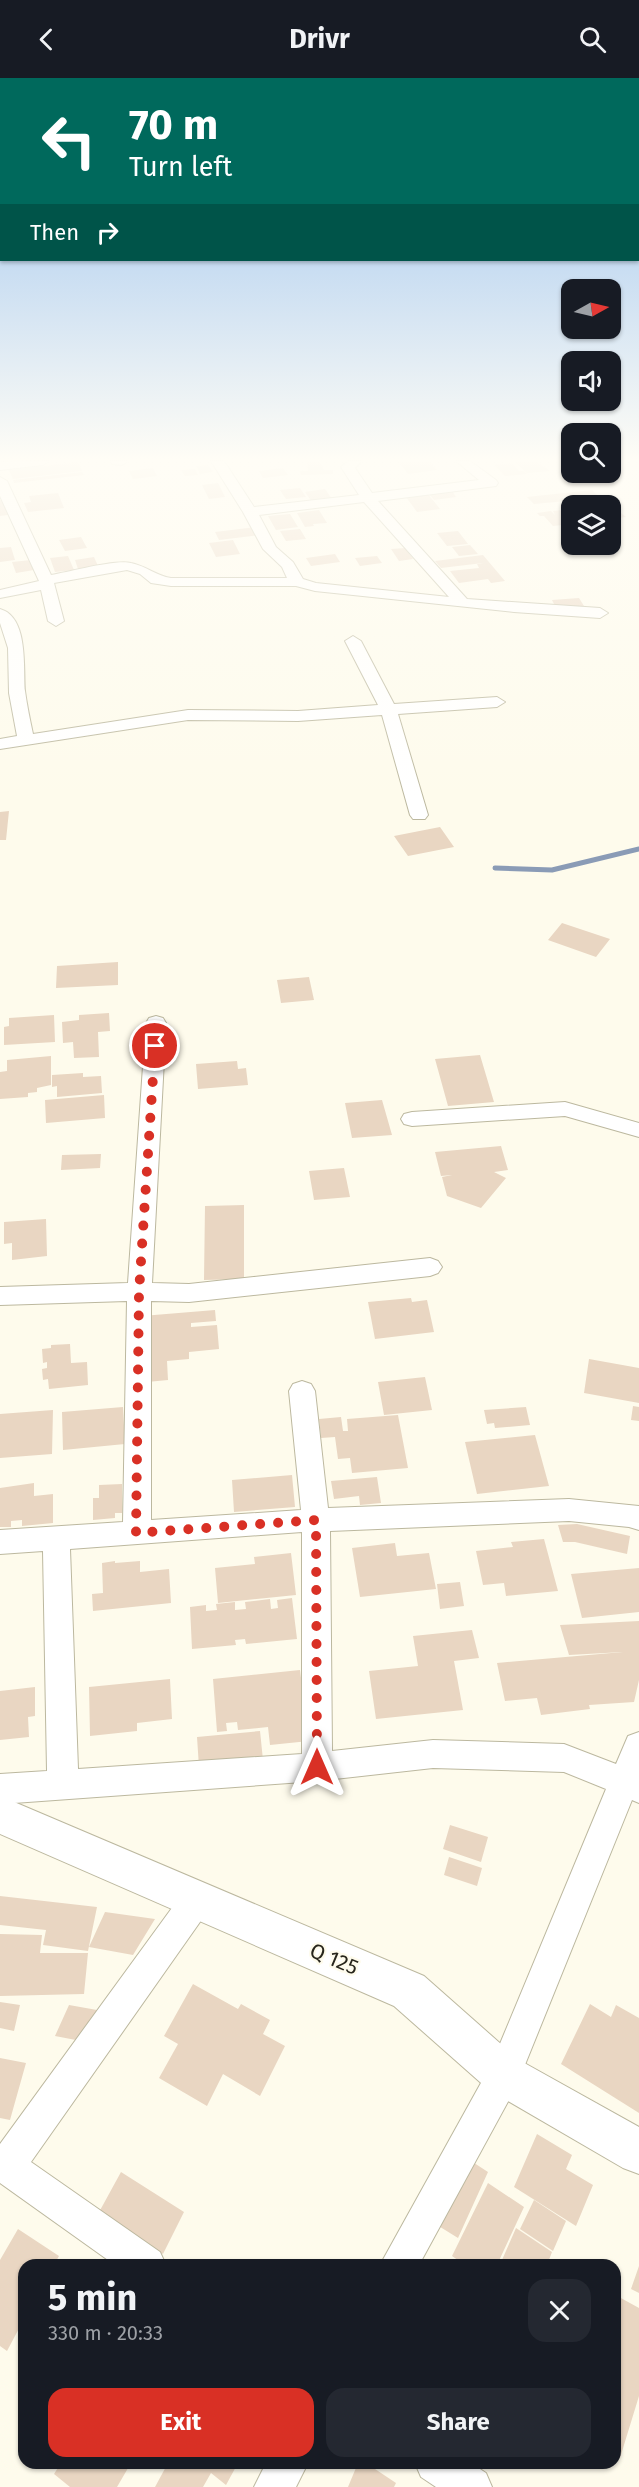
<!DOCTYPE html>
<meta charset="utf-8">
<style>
body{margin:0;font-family:"Fira Sans",sans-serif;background:#242831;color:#f1f3f6;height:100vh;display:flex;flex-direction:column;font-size:22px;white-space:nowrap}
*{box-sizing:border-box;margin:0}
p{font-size:20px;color:#9ea1a6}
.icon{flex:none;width:33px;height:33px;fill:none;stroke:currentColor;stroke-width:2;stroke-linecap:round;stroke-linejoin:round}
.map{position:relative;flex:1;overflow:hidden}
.drawer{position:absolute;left:18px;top:2181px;width:603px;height:210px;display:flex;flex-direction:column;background:#171b24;border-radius:18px;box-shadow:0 2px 4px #0004}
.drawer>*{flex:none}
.guide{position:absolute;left:0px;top:0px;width:639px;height:183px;box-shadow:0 2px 4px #0004;background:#00695c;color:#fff;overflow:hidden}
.needle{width:39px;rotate:82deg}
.controls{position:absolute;left:561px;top:201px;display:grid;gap:12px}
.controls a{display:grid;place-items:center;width:60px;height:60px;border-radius:12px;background:#171b24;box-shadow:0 2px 4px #0004;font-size:30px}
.pin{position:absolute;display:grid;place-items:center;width:51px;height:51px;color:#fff;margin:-26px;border:3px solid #fff;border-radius:50%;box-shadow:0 2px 6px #0007}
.me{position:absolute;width:66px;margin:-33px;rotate:0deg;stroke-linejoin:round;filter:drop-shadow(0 0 4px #0008)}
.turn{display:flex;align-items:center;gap:21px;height:126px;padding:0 30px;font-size:27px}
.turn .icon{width:78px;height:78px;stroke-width:2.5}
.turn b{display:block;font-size:42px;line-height:51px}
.then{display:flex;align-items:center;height:57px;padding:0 30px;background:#0003;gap:12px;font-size:22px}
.round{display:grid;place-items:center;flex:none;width:63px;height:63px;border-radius:18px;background:#242831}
.overview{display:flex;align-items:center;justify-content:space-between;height:102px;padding:0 30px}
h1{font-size:36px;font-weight:700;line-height:45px}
.button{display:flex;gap:12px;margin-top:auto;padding:12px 30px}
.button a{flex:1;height:69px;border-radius:18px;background:#d93025;color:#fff;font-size:24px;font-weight:700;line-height:69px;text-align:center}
.button a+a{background:#242831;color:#f1f3f6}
header{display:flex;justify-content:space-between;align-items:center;height:78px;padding:0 30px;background:#171b24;font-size:27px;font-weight:700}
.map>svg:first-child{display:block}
</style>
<header><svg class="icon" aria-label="back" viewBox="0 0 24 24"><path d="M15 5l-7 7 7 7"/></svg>Drivr<svg class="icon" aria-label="search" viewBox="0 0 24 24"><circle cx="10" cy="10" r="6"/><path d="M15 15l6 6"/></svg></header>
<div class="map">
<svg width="639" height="2409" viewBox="0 0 639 2409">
<rect width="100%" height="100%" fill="#fefbec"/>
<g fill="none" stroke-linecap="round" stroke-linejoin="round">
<path stroke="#8a9bb6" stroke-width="5" d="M 495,790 L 552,792 L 639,771"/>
</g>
<path fill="#e9d6c2" d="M 307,383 L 319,383 L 324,392 L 333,392 L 333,396 L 301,397 L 300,393 L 308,393 Z
M 398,383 L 430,384 L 437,392 L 408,396 Z
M 516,383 L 536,383 L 550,393 L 527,395 L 514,384 Z
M 78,384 L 82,393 L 13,401 L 9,392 Z
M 512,385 L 519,393 L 524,393 L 527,396 L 505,398 L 494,387 Z
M 208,387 L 213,394 L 200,396 L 196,388 Z
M 153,390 L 157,398 L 133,401 L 129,393 Z
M 283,390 L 288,397 L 263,400 L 259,393 Z
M 195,391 L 198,397 L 185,398 L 181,392 Z
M 82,394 L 84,397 L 14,405 L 13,402 Z
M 218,405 L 225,419 L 209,421 L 202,407 Z
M 300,410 L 306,419 L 286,421 L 280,412 Z
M 325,411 L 332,421 L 312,424 L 305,414 Z
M 592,412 L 600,420 L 578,423 L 572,418 L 562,419 L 566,423 L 534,426 L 527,419 Z
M 452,413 L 456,419 L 434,422 L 429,416 Z
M 58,415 L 64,430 L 28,434 L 24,425 L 31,424 L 29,418 Z
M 428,416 L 440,431 L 417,434 L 406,419 Z
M 0,422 L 4,422 L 8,437 L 0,438 Z
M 610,430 L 616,435 L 621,435 L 626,439 L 610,441 Z
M 319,432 L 327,445 L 313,446 L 314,448 L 305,449 L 297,435 Z
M 563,432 L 572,446 L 553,448 L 544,438 L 540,438 L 537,435 L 551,433 L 555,437 L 553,433 Z
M 290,436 L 298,449 L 276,452 L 268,438 Z
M 256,449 L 261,457 L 219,462 L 215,454 Z
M 300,451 L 306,461 L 286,463 L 280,453 Z
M 458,453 L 468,466 L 447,468 L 437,455 Z
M 81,459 L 87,470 L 65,473 L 59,462 Z
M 233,462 L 240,476 L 216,479 L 209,465 Z
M 470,467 L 478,476 L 459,478 L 452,469 Z
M 11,469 L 15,482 L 0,484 L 0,470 Z
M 405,470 L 413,481 L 399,483 L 391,471 Z
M 335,476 L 340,484 L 311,488 L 306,480 Z
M 483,477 L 505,503 L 491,505 L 488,501 L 459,505 L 450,493 L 479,490 L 477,486 L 483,485 L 441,490 L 435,483 Z
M 68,478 L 74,492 L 55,494 L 50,480 Z
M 377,478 L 382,485 L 360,488 L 355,480 Z
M 94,479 L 98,488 L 78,491 L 75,482 Z
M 31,482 L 34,492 L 16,495 L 12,484 Z
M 579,520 L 584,528 L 556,530 L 552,522 Z
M 9,733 L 6,762 L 0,762 L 0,734 Z
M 440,749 L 454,769 L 408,778 L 394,758 Z
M 562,845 L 610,861 L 596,879 L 548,862 Z
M 118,884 L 118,907 L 56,910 L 57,888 Z
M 309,899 L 314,922 L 281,925 L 277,902 Z
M 109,935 L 110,953 L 98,954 L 99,979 L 74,980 L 73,964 L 63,965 L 62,944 L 79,942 L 79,937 Z
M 54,937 L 55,964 L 4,967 L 4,949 L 9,948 L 9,940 Z
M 480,977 L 494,1024 L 448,1028 L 435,981 Z
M 51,978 L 51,1007 L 37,1010 L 37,1014 L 28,1015 L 28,1019 L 0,1021 L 0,994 L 7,993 L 7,982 Z
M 237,983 L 238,991 L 246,990 L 248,1007 L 198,1011 L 196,986 Z
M 83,995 L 83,999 L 101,998 L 102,1015 L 57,1019 L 57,1008 L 52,1009 L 52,997 Z
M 104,1017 L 105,1040 L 46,1045 L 45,1022 Z
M 382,1022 L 392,1057 L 352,1060 L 345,1025 Z
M 501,1068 L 508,1092 L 494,1094 L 506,1100 L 481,1130 L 447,1118 L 442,1099 L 452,1097 L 441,1098 L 435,1074 Z
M 101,1076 L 100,1090 L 61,1092 L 62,1077 Z
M 344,1090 L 350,1119 L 314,1122 L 309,1093 Z
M 244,1127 L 244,1201 L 204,1202 L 205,1128 Z
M 46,1141 L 47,1178 L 12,1182 L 12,1165 L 4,1166 L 4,1144 Z
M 411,1220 L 412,1224 L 427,1222 L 434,1254 L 375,1261 L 368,1224 Z
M 215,1232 L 216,1243 L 191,1245 L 191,1249 L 217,1247 L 219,1271 L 189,1274 L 189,1281 L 167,1283 L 168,1302 L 147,1304 L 142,1238 Z
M 70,1266 L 71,1285 L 87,1284 L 88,1307 L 49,1311 L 48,1301 L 43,1302 L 42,1291 L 47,1290 L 47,1284 L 43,1285 L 42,1271 L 51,1270 L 51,1267 Z
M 589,1281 L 639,1290 L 639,1325 L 584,1315 Z
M 425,1299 L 432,1332 L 384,1337 L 378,1304 Z
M 633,1328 L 639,1329 L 639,1343 L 631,1342 Z
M 123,1329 L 125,1366 L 63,1372 L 62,1334 Z
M 526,1329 L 530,1347 L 495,1350 L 494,1345 L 487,1346 L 484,1332 Z
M 53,1332 L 52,1376 L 0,1380 L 0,1336 Z
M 398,1337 L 408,1390 L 352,1395 L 350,1380 L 338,1381 L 335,1359 L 321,1360 L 319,1341 L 341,1339 L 343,1353 L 348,1353 L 347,1341 Z
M 535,1357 L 549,1408 L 477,1416 L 465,1364 Z
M 292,1397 L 295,1429 L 234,1434 L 232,1402 Z
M 377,1399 L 381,1425 L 360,1427 L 359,1418 L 334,1421 L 331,1403 Z
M 34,1405 L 34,1418 L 53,1416 L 53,1445 L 22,1448 L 22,1442 L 11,1443 L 11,1449 L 0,1449 L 0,1410 Z
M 122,1406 L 122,1435 L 115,1435 L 115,1440 L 93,1442 L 93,1420 L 99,1420 L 99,1407 Z
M 577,1446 L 630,1458 L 627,1476 L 575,1464 L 563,1464 L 558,1447 Z
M 544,1461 L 558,1513 L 506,1518 L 504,1505 L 483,1507 L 476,1473 L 513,1469 L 511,1464 Z
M 395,1465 L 397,1478 L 429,1475 L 436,1511 L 360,1519 L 352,1470 Z
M 291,1475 L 296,1517 L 218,1525 L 215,1490 L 255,1486 L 254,1479 Z
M 115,1483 L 115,1485 L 140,1483 L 140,1494 L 169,1491 L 171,1525 L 93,1533 L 92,1516 L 103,1515 L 102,1485 Z
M 639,1490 L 639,1534 L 582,1540 L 571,1496 Z
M 460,1504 L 464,1528 L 440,1531 L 437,1506 Z
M 292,1520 L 297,1561 L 246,1566 L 245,1561 L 235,1562 L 236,1567 L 192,1571 L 190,1529 L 206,1527 L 206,1533 L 217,1532 L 216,1526 L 235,1524 L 235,1532 L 246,1531 L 245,1524 L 270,1521 L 271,1531 L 278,1530 L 277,1522 Z
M 639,1543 L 639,1602 L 634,1624 L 589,1627 L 590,1631 L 541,1637 L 537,1620 L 505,1623 L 497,1585 L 623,1574 L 569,1577 L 560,1547 Z
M 472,1552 L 479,1580 L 454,1583 L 463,1632 L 376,1641 L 369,1593 L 418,1588 L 413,1558 Z
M 300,1592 L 309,1663 L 270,1667 L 268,1649 L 238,1652 L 237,1644 L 226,1645 L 227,1653 L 217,1654 L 213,1601 Z
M 170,1601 L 172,1641 L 137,1645 L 137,1653 L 90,1658 L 89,1609 Z
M 35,1609 L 35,1638 L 28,1639 L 29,1659 L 0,1662 L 0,1613 Z
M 260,1653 L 263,1682 L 199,1689 L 197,1659 Z
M 450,1747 L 488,1759 L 481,1784 L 443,1771 Z
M 449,1779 L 482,1790 L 477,1808 L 444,1797 Z
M 0,1818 L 97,1829 L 88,1873 L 43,1867 L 46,1852 L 0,1847 Z
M 105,1834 L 155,1841 L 133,1877 L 89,1869 Z
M 0,1856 L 42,1857 L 40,1875 L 88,1875 L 84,1916 L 0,1918 Z
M 193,1906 L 238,1931 L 241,1926 L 270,1942 L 263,1956 L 285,1968 L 260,2018 L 223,1996 L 207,2028 L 159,2000 L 178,1966 L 164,1958 Z
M 0,1924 L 20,1927 L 14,1953 L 0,1950 Z
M 590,1926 L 611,1939 L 616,1927 L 639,1940 L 639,2035 L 561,1986 Z
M 69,1927 L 97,1932 L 81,1963 L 55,1958 Z
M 0,1980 L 26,1985 L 10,2042 L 0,2040 Z
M 537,2056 L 572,2077 L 566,2091 L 593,2107 L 576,2148 L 514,2109 Z
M 468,2081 L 488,2094 L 458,2160 L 437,2147 Z
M 121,2094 L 184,2134 L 163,2176 L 98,2136 Z
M 488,2105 L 524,2129 L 497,2187 L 465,2187 L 452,2178 Z
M 534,2122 L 566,2143 L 553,2173 L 520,2151 Z
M 516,2150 L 552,2174 L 547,2187 L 509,2187 L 502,2182 Z
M 18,2151 L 59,2178 L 54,2187 L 24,2187 L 24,2241 L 7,2273 L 0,2268 L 0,2182 Z
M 639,2188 L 639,2215 L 631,2211 Z
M 619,2219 L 639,2230 L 639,2318 L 620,2380 L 615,2377 L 615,2232 Z
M 61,2385 L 131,2385 L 117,2409 L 70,2409 L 54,2396 Z
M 168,2385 L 238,2385 L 226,2407 L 211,2395 L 203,2409 L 155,2409 Z
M 358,2385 L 366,2385 L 396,2405 L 394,2409 L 348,2409 Z"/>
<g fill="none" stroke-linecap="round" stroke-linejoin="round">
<g stroke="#bcb89f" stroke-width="2">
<path id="minor" d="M 49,383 L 43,387 L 0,392 L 0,384 Z
M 111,383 L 128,383 L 122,387 L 112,386 Z
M 211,383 L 224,383 L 254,429 L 359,417 L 341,389 L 348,383 L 362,383 L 355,390 L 372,415 L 479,402 L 456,383 L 470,383 L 496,402 L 498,405 L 496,408 L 378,423 L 467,521 L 600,530 L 608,535 L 600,540 L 514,534 L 315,513 L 296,508 L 171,508 L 151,505 L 140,496 L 127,492 L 54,505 L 64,543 L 56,548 L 48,543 L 41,512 L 0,520 L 0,512 L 39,503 L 0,418 L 0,399 L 7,403 L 51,497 C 69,494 116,481 131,485 C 146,488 157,498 171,500 L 287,500 L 282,489 L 263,471 L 243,434 ZM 364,424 L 449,519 L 316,505 L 303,501 L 293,484 L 276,469 L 259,437 Z
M 0,531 C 29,539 23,591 25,613 C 27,628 30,642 33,656 L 188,632 L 298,633 L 378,627 L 345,563 L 353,558 L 361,563 L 394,626 L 497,619 L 505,624 L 497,629 L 398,636 L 428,737 L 425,741 L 413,741 L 410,737 L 382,637 L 298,643 L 188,642 L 0,671 L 0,661 L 17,658 L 9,615 L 8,570 L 0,545 Z
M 156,938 L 163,940 L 166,945 L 152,1205 L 189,1206 L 430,1180 L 438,1183 L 442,1189 L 438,1195 L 430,1198 L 189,1224 L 151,1223 L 151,1442 L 301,1432 L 289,1313 L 293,1306 L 302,1303 L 311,1306 L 315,1313 L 328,1430 L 569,1421 L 639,1428 L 639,1452 L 629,1449 L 569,1443 L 330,1453 L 332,1673 L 433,1662 L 564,1666 L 616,1686 L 628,1658 L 639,1654 L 639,1725 L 632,1722 L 516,2009 L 419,2187 L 380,2187 L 492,1985 L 606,1711 L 564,1694 L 433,1690 L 317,1703 L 0,1726 L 0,1696 L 47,1693 L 43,1473 L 0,1476 L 0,1452 L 123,1444 L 127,1223 L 0,1227 L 0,1209 L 128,1205 L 146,945 L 149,940 ZM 302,1454 L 302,1676 L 78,1691 L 70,1471 Z
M 565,1024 L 639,1045 L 639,1059 L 565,1038 L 412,1048 L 404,1046 L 401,1041 L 404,1036 L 412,1034 Z
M 196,1807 L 207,1812 L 212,1823 L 207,1834 L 31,2084 L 160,2174 L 166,2187 L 115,2187 L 0,2105 L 0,2066 L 185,1812 Z
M 266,2385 L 308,2385 L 296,2409 L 254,2409 Z
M 415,2385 L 471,2385 L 486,2395 L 492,2409 L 436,2409 L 421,2399 Z"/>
</g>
<g stroke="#bcb89f" stroke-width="2">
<path id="tertiary" d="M 0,1718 L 424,1898 L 519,1982 L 639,2049 L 639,2096 L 623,2090 L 489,2012 L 394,1928 L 0,1756 Z"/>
</g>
<use href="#minor" fill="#fff" fill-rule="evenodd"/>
<use href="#tertiary" fill="#fff" fill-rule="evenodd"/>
</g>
<linearGradient id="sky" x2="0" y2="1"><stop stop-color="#93beee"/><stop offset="0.53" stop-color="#fffdf6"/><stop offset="1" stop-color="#fffdf6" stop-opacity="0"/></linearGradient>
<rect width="639" height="720" fill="url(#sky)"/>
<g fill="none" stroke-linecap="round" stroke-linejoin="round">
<path stroke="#d93025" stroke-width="10" stroke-dasharray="0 18" d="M 155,968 L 139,1214 L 136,1455 L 316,1442 L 317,1689"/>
</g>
<g text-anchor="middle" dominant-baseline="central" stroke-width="4.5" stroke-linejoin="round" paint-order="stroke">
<g font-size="21" fill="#28261c" stroke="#fefbec">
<text transform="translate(334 1881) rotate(23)">Q 125</text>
</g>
</g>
</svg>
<div class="controls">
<a><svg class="needle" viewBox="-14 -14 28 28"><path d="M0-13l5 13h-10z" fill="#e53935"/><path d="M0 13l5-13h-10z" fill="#9ea1a6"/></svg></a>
<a><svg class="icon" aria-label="sound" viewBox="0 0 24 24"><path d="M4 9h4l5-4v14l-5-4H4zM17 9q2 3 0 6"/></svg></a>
<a><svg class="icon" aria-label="search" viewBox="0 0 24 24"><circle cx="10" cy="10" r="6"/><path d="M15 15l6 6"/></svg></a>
<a><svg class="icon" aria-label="layers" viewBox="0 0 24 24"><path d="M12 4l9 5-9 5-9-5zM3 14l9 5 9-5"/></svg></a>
</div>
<div class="pin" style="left:155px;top:968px;background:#d93025"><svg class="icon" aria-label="arrive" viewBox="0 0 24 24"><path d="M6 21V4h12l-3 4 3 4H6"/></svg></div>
<svg class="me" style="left:317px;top:1689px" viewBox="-20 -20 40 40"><path d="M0-17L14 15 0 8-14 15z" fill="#d93025" stroke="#fff" stroke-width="4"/></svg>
<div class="guide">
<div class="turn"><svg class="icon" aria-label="left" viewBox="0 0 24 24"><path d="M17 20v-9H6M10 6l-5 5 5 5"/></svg><div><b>70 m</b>Turn left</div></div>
<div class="then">Then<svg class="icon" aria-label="right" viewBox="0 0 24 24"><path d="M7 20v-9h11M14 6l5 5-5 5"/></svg></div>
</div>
<section class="drawer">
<div class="overview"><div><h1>5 min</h1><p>330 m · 20:33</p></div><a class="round"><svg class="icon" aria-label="close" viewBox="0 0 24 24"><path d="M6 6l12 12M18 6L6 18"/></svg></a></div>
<div class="button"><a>Exit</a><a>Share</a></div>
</section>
</div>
